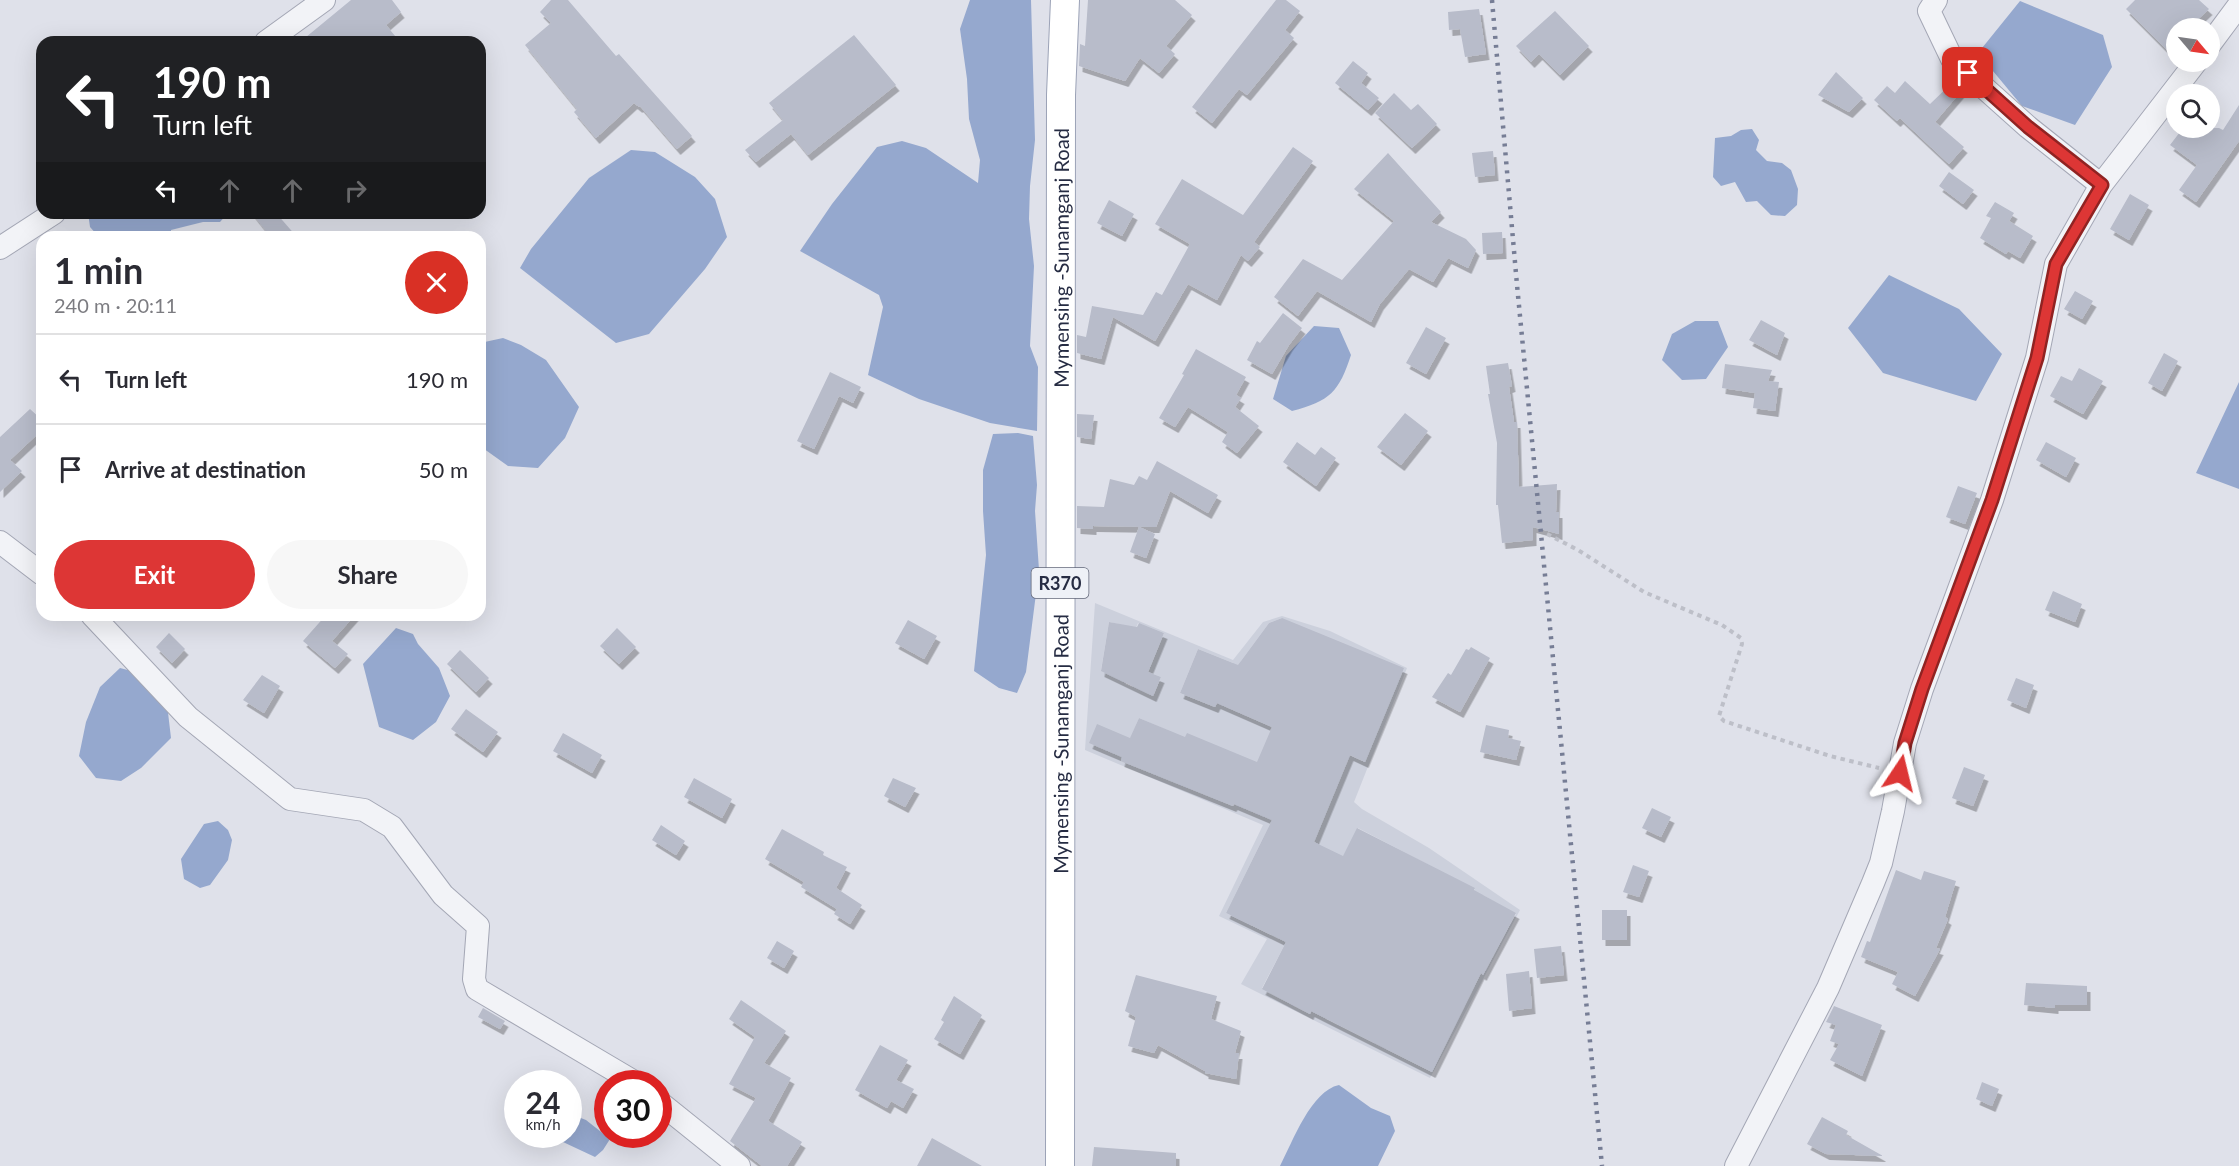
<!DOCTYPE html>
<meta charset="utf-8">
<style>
body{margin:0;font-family:Lato,sans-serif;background:#f7f7f7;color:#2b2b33;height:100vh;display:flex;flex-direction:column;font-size:22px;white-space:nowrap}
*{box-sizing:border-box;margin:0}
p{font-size:20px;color:#7c7c81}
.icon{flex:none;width:33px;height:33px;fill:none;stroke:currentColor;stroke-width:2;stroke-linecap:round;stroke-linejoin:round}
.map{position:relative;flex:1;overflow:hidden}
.panel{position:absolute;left:36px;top:231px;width:450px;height:390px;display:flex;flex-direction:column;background:#fff;border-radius:18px;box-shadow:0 6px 24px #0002}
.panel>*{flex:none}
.guide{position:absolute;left:36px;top:36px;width:450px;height:183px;border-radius:18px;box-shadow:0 6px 24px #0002;background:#202124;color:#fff;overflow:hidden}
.needle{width:39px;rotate:119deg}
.buttons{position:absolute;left:2166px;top:18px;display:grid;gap:12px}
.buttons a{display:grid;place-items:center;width:54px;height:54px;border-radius:50%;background:#fff;box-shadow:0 6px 24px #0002;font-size:30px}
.speed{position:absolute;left:504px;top:1070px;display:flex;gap:12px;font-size:30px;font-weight:700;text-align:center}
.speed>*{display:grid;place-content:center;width:78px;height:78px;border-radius:50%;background:#fff;box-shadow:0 6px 24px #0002;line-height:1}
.speed small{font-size:15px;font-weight:400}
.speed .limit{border:9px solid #d22;background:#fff;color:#111}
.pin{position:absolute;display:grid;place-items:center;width:51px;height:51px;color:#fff;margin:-26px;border-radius:12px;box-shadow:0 3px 9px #0006}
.me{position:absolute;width:66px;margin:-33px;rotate:10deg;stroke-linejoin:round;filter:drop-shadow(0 0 4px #0008)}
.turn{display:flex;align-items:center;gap:21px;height:126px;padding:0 18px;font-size:27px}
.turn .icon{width:78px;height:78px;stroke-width:2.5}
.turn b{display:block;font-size:42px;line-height:51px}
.lanes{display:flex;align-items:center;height:57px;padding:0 18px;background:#0003;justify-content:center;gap:30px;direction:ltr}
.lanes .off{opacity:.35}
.round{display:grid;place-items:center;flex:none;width:63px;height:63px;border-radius:32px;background:#f7f7f7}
.head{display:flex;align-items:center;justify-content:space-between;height:102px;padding:0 18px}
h1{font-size:36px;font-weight:700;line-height:45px}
.action{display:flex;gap:12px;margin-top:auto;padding:12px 18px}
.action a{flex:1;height:69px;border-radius:36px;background:#dd3635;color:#fff;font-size:24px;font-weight:700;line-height:69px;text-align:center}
.action a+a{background:#f7f7f7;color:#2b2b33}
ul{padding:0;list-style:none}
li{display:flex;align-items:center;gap:18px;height:90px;padding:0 18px;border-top:2px solid #e1e1e2}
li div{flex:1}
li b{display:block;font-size:22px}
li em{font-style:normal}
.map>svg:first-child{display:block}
</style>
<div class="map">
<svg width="2239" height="1166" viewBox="0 0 2239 1166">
<defs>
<filter id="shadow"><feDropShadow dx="3.5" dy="6" stdDeviation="0" flood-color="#0004"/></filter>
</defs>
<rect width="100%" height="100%" fill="#dfe1ea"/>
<path fill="#ccd0dc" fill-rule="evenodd" d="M 1095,603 L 1233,660 L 1263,622 L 1282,616 L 1330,631 L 1407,668 L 1354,802 L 1362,809 L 1429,848 L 1520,910 L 1430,1078 L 1241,984 L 1267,939 L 1219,916 L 1263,825 L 1085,750 ZM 1282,618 L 1286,733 L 1222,705 L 1241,661 L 1269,623 ZM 1109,622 L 1123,625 L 1115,673 L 1101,670 ZM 1138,623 L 1164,633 L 1148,672 L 1161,677 L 1154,694 L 1134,685 L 1132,687 L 1125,684 L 1126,682 L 1116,677 ZM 1198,649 L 1233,663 L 1215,707 L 1180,693 ZM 1357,649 L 1365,762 L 1318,742 ZM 1139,718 L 1167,730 L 1150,772 L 1121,761 ZM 1252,760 L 1233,806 L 1168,779 ZM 1271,822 L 1316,843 L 1271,935 L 1226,913 ZM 1358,828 L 1475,889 L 1451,934 L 1334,874 ZM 1483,895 L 1516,914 L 1483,974 L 1450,956 ZM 1310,896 L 1358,921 L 1310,1014 L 1262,988 ZM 1421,952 L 1374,1043 L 1326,1019 ZM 1431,958 L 1432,1072 L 1386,1049 Z"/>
<path fill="#95a8ce" d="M 970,0 L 1031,0 L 1035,140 L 1030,186 L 1029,219 L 1034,266 L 1030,346 L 1038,367 L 1037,431 L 990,423 L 919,399 L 868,375 L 883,307 L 879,295 L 800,251 L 832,204 L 877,147 L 902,141 L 926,148 L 978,183 L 980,160 L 969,119 L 967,79 L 960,29 Z
M 2020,1 L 2103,35 L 2112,67 L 2075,125 L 2022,106 L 1978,53 Z
M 1752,129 L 1759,140 L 1756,150 L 1767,161 L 1782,163 L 1791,170 L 1798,189 L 1797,205 L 1785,216 L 1771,215 L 1757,201 L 1746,202 L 1735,182 L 1721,186 L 1713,177 L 1715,138 L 1731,136 L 1741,130 Z
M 631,150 L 655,152 L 695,177 L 715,199 L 727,237 L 705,269 L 649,334 L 616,343 L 520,268 L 531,249 L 589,178 Z
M 88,213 L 228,213 L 220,222 L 203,222 L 171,230 L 171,237 L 99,237 L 90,227 Z
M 1889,275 L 1959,309 L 2002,354 L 1976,401 L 1883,373 L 1848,328 Z
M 1695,321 L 1718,321 L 1728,347 L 1706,379 L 1682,380 L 1662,360 L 1672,334 Z
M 1314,326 L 1339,328 L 1351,355 C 1339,392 1330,401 1292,411 L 1273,399 L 1286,356 Z
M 503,338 L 521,345 L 546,360 L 579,407 L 565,438 L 538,468 L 508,466 L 480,446 L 480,343 Z
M 2239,382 L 2239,489 L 2196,473 Z
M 1018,433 L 1033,436 L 1037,485 L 1035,511 L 1039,570 L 1026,672 L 1017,693 L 999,688 L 974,671 L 986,555 L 983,511 L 983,470 L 993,434 Z
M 396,628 L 413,634 L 418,644 L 439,668 L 450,696 L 436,722 L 413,740 L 379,727 L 363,664 Z
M 120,668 L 147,675 L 167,704 L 171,738 L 141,768 L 121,781 L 96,778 L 79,756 L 86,722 L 100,687 Z
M 218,821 L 228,830 L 232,840 L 228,860 L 210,885 L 200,888 L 184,879 L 181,859 L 204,824 Z
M 1339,1085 L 1371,1108 L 1390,1116 L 1395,1131 L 1378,1166 L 1280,1166 C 1293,1141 1311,1091 1339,1085 Z
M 573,1115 L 586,1120 L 610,1139 L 603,1150 L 595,1157 L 563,1142 L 562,1134 L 568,1134 L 569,1121 Z"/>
<path fill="#b8bcca" filter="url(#shadow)" d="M 351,0 L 392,0 L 401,12 L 386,25 L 400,42 L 300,42 Z
M 551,0 L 568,0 L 616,56 L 619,54 L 692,136 L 677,149 L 640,106 L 639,107 L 634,103 L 596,138 L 574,112 L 577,109 L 525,45 L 551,23 L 540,12 Z
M 1088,0 L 1175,0 L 1192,15 L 1166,46 L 1175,54 L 1159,73 L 1140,58 L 1125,81 L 1079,66 L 1080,44 L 1085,46 Z
M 1276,0 L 1286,0 L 1300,11 L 1285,30 L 1294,38 L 1247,95 L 1239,89 L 1212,123 L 1192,107 Z
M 2135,0 L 2199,0 L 2209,9 L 2189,28 L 2176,28 L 2176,41 L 2167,50 L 2126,9 Z
M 1479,9 L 1486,54 L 1465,57 L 1460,29 L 1449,30 L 1448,12 Z
M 1555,11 L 1589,46 L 1560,75 L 1539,54 L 1531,62 L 1516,46 Z
M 854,35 L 896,85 L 808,155 L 791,134 L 756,162 L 745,150 L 783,120 L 769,103 Z
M 1353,61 L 1368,73 L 1361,83 L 1379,98 L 1368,110 L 1335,83 Z
M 1836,72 L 1863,98 L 1849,112 L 1818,95 Z
M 1955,80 L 1964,88 L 1935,122 L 1964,147 L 1949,164 L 1900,118 L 1897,121 L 1874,100 L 1887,86 L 1895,93 L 1905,81 L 1930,104 Z
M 1394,93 L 1411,110 L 1418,104 L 1437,124 L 1412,148 L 1375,113 Z
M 2239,105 L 2239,141 L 2196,202 L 2179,190 L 2197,165 L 2170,145 L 2183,128 L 2219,128 L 2223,130 Z
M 1293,147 L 1313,161 L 1254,242 L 1260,247 L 1248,261 L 1241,255 L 1217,300 L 1188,284 L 1155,341 L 1113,317 L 1101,359 L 1077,353 L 1077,335 L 1086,337 L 1092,306 L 1143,315 L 1156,292 L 1162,295 L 1190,244 L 1155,224 L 1182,179 L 1243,215 Z
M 1493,151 L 1495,175 L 1475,177 L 1472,153 Z
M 1388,153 L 1441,212 L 1431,222 L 1466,239 L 1476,250 L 1468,268 L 1448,258 L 1433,282 L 1409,269 L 1380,304 L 1371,322 L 1317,291 L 1298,316 L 1274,297 L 1303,259 L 1342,280 L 1394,221 L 1354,189 Z
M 1949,172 L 1974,190 L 1963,204 L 1939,186 Z
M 2130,194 L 2149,205 L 2129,240 L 2110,229 Z
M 1109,200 L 1134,214 L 1122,236 L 1097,223 Z
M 1995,202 L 2014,213 L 2009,221 L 2033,236 L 2020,258 L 2008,251 L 2006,254 L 1980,238 L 1991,218 L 1986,216 Z
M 252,213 L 276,213 L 297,237 L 271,237 Z
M 1502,232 L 1503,253 L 1483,254 L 1482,233 Z
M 2075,291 L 2093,301 L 2082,319 L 2064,309 Z
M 1283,313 L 1302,328 L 1289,345 L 1272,374 L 1247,360 L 1257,341 L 1260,343 Z
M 1761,320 L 1785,333 L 1777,355 L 1749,340 Z
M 1426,327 L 1446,338 L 1426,374 L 1406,363 Z
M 1196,349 L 1246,377 L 1236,395 L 1241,398 L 1235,407 L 1259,426 L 1237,453 L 1222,442 L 1228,432 L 1188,407 L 1175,427 L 1159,418 L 1184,375 L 1182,374 Z
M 2164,353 L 2178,361 L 2162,391 L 2148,383 Z
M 1508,363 L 1512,386 L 1509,387 L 1514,422 L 1517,422 L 1519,487 L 1557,484 L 1556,512 L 1559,512 L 1559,534 L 1533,527 L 1533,540 L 1502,543 L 1498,505 L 1496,505 L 1497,443 L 1488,394 L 1490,394 L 1486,366 Z
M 1725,364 L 1772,370 L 1768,381 L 1779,382 L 1775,411 L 1753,408 L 1755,393 L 1722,388 Z
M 2079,368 L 2103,381 L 2083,414 L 2050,396 L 2061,376 L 2072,381 Z
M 830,372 L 861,387 L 853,403 L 839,396 L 814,449 L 797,441 Z
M 30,409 L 42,420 L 42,430 L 10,460 L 22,471 L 0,492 L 0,437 Z
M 1405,413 L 1428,431 L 1401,465 L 1377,447 Z
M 1077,414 L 1094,415 L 1091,439 L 1077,437 Z
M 1297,442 L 1315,455 L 1321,447 L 1336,458 L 1316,486 L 1283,462 Z
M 2046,442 L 2076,458 L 2066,477 L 2036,460 Z
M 1157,461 L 1218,495 L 1208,513 L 1170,491 L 1156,527 L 1093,526 L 1093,529 L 1077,528 L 1077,506 L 1104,507 L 1110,479 L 1134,485 L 1139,476 L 1147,480 Z
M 1958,486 L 1977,493 L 1965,524 L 1946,517 Z
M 1139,527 L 1155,534 L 1146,558 L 1130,552 Z
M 2053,591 L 2082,604 L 2075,622 L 2045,610 Z
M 326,615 L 355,615 L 332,641 L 348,654 L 335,668 L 303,641 Z
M 1282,618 L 1404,668 L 1365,762 L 1350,755 L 1314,842 L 1343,856 L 1357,828 L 1475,888 L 1474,890 L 1516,913 L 1483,975 L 1481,973 L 1432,1072 L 1311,1011 L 1310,1014 L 1262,989 L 1286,942 L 1226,913 L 1272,820 L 1234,804 L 1233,806 L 1121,761 L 1122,757 L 1089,743 L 1097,724 L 1130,738 L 1139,718 L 1185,737 L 1187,733 L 1257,762 L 1272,727 L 1217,703 L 1215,707 L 1180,693 L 1198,649 L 1238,665 L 1269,623 Z
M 908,620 L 937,636 L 924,659 L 895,643 Z
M 1109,622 L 1137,627 L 1139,623 L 1164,633 L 1148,672 L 1161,677 L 1153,696 L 1101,671 Z
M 617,628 L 636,647 L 619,664 L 600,646 Z
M 169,633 L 185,649 L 172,663 L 156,647 Z
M 1471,647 L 1490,658 L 1460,712 L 1432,697 L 1448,673 L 1451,675 L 1466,649 L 1469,650 Z
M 460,650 L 489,678 L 476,692 L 447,664 Z
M 262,675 L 280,686 L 264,713 L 243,700 Z
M 2016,678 L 2034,685 L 2026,708 L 2007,700 Z
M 466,709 L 498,732 L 483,752 L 451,729 Z
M 1486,725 L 1509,730 L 1508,738 L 1521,741 L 1516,760 L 1480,752 Z
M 563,733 L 602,755 L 592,773 L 553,751 Z
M 1964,767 L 1985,775 L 1973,806 L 1952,798 Z
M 694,778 L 732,799 L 722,818 L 684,797 Z
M 893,778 L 916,788 L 905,807 L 884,796 Z
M 1652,808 L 1671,817 L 1661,837 L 1642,828 Z
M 661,825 L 685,841 L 676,855 L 652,840 Z
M 782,829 L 824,852 L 823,855 L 847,867 L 836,888 L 862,905 L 850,924 L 834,914 L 837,909 L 801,887 L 804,882 L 765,859 Z
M 1633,865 L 1649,871 L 1639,897 L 1623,892 Z
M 1896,870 L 1921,880 L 1924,871 L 1956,881 L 1945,917 L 1948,919 L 1936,948 L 1940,949 L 1915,996 L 1892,984 L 1898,972 L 1861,957 L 1867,941 L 1870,942 Z
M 1602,910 L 1627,910 L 1627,940 L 1602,940 Z
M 777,941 L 794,951 L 784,968 L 767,958 Z
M 1561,946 L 1564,975 L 1537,978 L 1534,949 Z
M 1529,971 L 1532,1008 L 1509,1011 L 1506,974 Z
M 1136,975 L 1217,996 L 1211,1019 L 1241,1031 L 1235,1053 L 1239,1053 L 1236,1079 L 1205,1073 L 1205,1071 L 1158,1045 L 1154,1053 L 1128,1046 L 1136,1017 L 1125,1011 Z
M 2026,983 L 2087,986 L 2087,1005 L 2055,1005 L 2055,1008 L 2024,1005 Z
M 954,996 L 982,1015 L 960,1054 L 934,1039 L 944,1022 L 941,1020 Z
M 741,1000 L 786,1031 L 764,1063 L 791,1078 L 768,1121 L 802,1142 L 787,1166 L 762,1166 L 730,1141 L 756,1098 L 729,1084 L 755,1037 L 729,1019 Z
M 1834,1006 L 1882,1025 L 1862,1076 L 1830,1060 L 1839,1044 L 1830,1041 L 1836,1025 L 1826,1022 Z
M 483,1008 L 505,1021 L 500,1029 L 478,1017 Z
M 880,1045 L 908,1060 L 896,1080 L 914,1089 L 903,1108 L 891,1101 L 887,1108 L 855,1090 Z
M 1982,1082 L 1999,1089 L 1992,1106 L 1976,1099 Z
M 1822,1117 L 1848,1131 L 1846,1135 L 1883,1156 L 1826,1154 L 1807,1144 Z
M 932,1138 L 982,1166 L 917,1166 Z
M 1094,1147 L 1176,1153 L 1176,1166 L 1092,1166 Z"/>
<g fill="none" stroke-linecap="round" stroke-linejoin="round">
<g stroke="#a4a7b5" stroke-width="24">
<path id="minor" d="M 266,42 L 324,0
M 2210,44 L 2239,5
M 2101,185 L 2196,62
M 0,248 L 54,213
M 0,542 L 42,574
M 92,615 L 188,717 L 290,799 L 364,810 L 392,827 L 443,895 L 478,926 L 474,979 L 477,989 L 636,1083
M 658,1101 L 739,1166
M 1736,1166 L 1828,988 L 1873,883 L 1881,863 L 1893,811 L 1905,743 L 1922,689 L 1992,500 L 2037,358 L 2056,264 L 2101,185 L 2028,127 L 1952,59 L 1929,11 L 1936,0"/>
</g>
<g stroke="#9ca3b7" stroke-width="30">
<g id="major">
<path id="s1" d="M 1060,1166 L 1061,95 L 1065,0"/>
</g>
</g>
<path stroke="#bdbfc8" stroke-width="4" stroke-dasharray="4.5 4.5" stroke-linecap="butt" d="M 1547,534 L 1578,550 L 1644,592 L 1722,625 L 1741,638 L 1742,644 L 1719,716 L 1724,721 L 1830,756 L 1879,768"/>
<use href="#minor" stroke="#f2f3f7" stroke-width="22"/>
<use href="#major" stroke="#fff" stroke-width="28"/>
<path stroke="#767d95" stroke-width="4.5" stroke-dasharray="3 6" stroke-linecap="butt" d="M 1492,0 L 1517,285 L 1602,1166"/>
</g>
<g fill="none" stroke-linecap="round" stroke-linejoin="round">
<g stroke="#902322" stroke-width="15">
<path id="route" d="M 1900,773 L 1905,743 L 1922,689 L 1992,500 L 2037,358 L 2056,264 L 2102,185 L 2028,127 L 1968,73"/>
</g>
<use href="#route" stroke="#dd3635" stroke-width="10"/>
</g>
<g text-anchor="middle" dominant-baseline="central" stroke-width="6" stroke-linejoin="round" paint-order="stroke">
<rect fill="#eef1f7" stroke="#626779" stroke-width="1.5" x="1031.5" y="568" width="57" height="30" rx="4.5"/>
<g font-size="18" font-weight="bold" fill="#262c43">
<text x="1060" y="583">R370</text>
</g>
<g font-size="20" fill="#262c43" stroke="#eef1f7">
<text stroke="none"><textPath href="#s1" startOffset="908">Mymensing -Sunamganj Road</textPath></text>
<text stroke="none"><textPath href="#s1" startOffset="422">Mymensing -Sunamganj Road</textPath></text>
</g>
</g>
</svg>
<div class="buttons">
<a><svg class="needle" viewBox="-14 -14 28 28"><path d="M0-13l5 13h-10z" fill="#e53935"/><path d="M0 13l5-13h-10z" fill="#7c7c81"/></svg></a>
<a><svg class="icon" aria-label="search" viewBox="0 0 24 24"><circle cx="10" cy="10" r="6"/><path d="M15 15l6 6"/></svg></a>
</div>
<div class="speed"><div>24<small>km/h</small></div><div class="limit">30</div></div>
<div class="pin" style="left:1968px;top:73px;background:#d93025"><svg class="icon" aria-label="arrive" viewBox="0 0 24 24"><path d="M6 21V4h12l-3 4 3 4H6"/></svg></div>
<svg class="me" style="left:1900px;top:773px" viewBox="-20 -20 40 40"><path d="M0-17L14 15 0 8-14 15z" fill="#dd3635" stroke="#fff" stroke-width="4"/></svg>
<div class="guide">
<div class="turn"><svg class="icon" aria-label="left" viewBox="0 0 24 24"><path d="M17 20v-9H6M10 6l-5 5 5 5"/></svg><div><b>190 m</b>Turn left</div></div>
<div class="lanes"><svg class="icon" aria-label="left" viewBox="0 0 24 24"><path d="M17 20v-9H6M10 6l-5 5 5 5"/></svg><svg class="icon off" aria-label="ahead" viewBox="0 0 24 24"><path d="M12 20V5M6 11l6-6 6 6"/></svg><svg class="icon off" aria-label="ahead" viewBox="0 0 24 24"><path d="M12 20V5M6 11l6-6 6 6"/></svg><svg class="icon off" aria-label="right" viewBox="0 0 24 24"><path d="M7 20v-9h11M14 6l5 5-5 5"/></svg></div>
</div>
<section class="panel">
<div class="head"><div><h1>1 min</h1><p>240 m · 20:11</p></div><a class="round" style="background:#d93025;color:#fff"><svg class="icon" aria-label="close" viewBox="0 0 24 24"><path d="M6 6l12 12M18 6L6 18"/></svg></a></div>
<ul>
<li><svg class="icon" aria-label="left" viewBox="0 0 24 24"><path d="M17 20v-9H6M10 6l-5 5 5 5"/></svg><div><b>Turn left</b></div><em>190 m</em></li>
<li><svg class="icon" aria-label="arrive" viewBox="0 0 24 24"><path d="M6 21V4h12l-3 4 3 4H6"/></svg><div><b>Arrive at destination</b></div><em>50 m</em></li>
</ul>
<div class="action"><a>Exit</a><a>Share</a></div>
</section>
</div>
